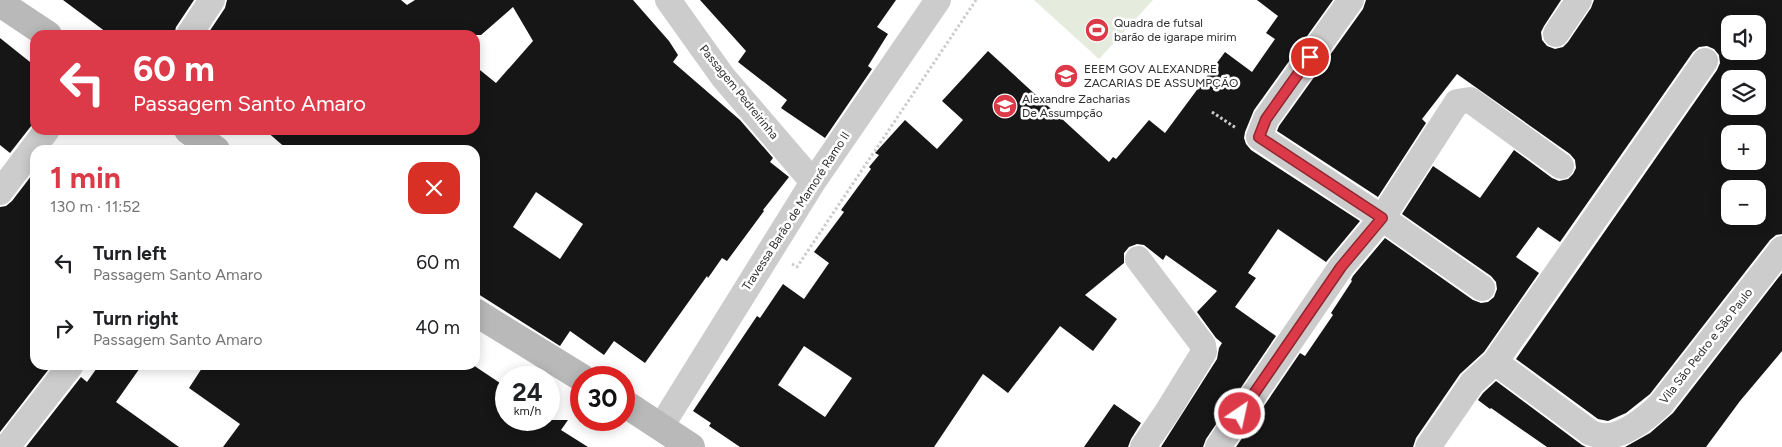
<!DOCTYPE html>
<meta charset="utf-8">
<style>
body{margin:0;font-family:Figtree,sans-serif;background:#f6f6f6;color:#202124;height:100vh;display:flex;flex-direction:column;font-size:19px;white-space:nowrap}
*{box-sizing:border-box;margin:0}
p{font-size:16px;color:#757577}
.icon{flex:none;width:28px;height:28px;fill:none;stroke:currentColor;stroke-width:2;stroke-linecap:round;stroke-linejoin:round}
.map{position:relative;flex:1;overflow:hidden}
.sheet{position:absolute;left:30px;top:145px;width:450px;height:225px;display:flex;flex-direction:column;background:#fff;border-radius:15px;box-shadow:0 2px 12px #0003}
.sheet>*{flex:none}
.guide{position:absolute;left:30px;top:30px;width:450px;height:105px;border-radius:15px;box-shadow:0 2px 12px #0003;background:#dd3a49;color:#fff;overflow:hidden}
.buttons{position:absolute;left:1721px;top:15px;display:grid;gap:10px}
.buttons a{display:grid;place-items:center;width:45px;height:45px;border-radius:10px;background:#fff;box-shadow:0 2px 12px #0003;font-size:25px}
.speed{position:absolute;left:495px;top:366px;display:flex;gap:10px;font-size:25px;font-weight:700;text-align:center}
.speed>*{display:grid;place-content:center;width:65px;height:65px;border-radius:50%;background:#fff;box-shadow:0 2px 12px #0003;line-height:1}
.speed small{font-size:12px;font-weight:400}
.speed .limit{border:8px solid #d22;background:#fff;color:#111}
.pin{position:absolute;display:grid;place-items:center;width:42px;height:42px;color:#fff;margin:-21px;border:2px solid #fff;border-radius:50%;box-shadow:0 1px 5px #0007}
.me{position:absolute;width:55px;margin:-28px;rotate:34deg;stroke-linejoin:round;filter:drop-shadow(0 0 4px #0008)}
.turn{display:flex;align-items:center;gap:18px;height:105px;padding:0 20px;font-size:22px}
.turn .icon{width:65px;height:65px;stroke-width:2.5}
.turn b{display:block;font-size:35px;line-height:42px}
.round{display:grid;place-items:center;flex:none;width:52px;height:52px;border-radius:15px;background:#f6f6f6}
.overview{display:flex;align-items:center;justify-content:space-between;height:85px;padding:0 20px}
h1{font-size:30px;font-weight:700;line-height:38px;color:#dd3a49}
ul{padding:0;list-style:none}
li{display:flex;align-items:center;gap:15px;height:65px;padding:0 20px}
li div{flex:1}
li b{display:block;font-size:19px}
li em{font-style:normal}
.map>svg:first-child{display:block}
</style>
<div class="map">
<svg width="1782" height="447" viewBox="0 0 1782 447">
<rect width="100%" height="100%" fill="#fff"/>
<path fill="#e5ebdd" d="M 1034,0 L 1153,0 L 1099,59 Z"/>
<path fill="#161616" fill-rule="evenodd" d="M 63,0 L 194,0 L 176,27 L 174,35 L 110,35 Z
M 227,0 L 401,0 L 407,5 L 415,0 L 633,0 L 669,41 L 678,55 L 673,62 L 740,120 L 773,158 L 770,162 L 789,177 L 763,210 L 764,211 L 727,261 L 722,258 L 708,278 L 707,276 L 645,363 L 614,341 L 604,355 L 570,331 L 560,346 L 475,292 L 475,150 L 288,150 L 265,130 L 475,130 L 475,66 L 496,83 L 533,41 L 513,7 L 481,35 L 207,35 L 225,8 ZM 536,192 L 583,224 L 560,259 L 513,227 Z
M 700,0 L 896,0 L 877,27 L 888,34 L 868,66 L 872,69 L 825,138 L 781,108 L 787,100 L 738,62 L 746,51 Z
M 1257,0 L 1333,0 L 1254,110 L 1245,132 L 1244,138 L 1246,144 L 1251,150 L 1360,221 L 1326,262 L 1278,229 L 1248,273 L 1256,278 L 1235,307 L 1276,336 L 1206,439 L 1203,447 L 1161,447 L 1217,359 L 1219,348 L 1222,343 L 1216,338 L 1197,312 L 1217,291 L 1166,255 L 1163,260 L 1144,245 L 1137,244 L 1129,247 L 1124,253 L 1124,263 L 1085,295 L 1117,319 L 1093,351 L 1060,326 L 1008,393 L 983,374 L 934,447 L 740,447 L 709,426 L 711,423 L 693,411 L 757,316 L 760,318 L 783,284 L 804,299 L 829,263 L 814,252 L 844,212 L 841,210 L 871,169 L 869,167 L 879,155 L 875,153 L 905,120 L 937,149 L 963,120 L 942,101 L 988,51 L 1109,162 L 1113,157 L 1116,159 L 1149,120 L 1165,133 L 1225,52 L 1252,72 L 1275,39 L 1266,33 L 1278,16 ZM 804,346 L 852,378 L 825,417 L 778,385 Z
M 1366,0 L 1561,0 L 1544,26 L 1541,32 L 1542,40 L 1547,46 L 1555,49 L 1563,47 L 1568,42 L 1591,8 L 1594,0 L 1782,0 L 1782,234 L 1776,235 L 1770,240 L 1650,394 L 1626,413 L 1608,421 L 1598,419 L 1516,359 L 1717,70 L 1720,63 L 1719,55 L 1714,49 L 1707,46 L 1699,47 L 1693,52 L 1560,242 L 1538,227 L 1516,257 L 1539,273 L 1484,352 L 1460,374 L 1416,438 L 1413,447 L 1236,447 L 1300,353 L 1305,356 L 1333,315 L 1331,313 L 1352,281 L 1351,280 L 1353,276 L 1385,238 L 1473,300 L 1481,303 L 1488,302 L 1494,297 L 1497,289 L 1496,282 L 1491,276 L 1402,214 L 1433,166 L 1480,198 L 1514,150 L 1552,178 L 1559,181 L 1568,179 L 1573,174 L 1576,168 L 1575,160 L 1570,154 L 1457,74 L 1422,119 L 1426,123 L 1378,197 L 1277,131 L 1279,126 L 1363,9 ZM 1730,24 L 1758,24 L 1758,51 L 1730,51 ZM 1730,79 L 1758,79 L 1758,106 L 1730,106 ZM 1730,134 L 1758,134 L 1758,161 L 1730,161 ZM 1730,189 L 1758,189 L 1758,216 L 1730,216 Z
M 0,38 L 35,66 L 35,121 L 10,153 L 0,145 Z
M 35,171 L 35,365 L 52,365 L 0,432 L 0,207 L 6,206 L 12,201 Z
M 1782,273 L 1782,351 L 1740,401 L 1706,447 L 1625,447 L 1650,433 L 1673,413 Z
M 99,365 L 142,365 L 116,402 L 179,447 L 26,447 L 81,377 L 87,382 Z
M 204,365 L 473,365 L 506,387 L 506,420 L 568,420 L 561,430 L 588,447 L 223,447 L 240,424 L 189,388 Z
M 1496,381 L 1582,445 L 1586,447 L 1547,447 L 1491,408 L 1490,409 L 1478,400 L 1483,393 Z
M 1114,404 L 1141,423 L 1131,439 L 1128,447 L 1084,447 Z"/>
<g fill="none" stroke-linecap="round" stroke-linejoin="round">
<path stroke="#ccc" stroke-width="3" stroke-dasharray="2.5 2.5" stroke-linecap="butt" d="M 1212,112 L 1236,128
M 792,264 L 797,267 L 976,0"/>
<path stroke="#ccc" stroke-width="26" d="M 668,0 L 723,77 L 813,182
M 1351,0 L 1266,119 L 1259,137 L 1382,218 L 1482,288
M 1556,34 L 1579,0
M 189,35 L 212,0
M 0,192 L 47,130
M 1138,259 L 1203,345 L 1204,352 L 1167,412 L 1143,447
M 1495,362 L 1591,433 C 1595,434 1599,436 1603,436 C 1622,438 1648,417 1661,404 L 1782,249
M 659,425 L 662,425 L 813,182 L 938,0
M 7,447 L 71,365
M 1218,447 L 1341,267 L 1382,218 L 1457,102 L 1470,100 L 1561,166
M 1428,447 L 1472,383 L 1495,362 L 1705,61"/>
<path stroke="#b9b9b9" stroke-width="28" d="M 0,3 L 48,35
M 188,130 L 216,150
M 475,312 L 582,378
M 624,403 L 691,447"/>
</g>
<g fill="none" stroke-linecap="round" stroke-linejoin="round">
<g stroke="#90262f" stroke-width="12">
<path id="route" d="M 1240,414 L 1341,267 L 1382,218 L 1259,137 L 1266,119 L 1310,57"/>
</g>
<use href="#route" stroke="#dd3a49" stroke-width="9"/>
</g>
<defs>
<g id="stadium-disc" transform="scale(1.25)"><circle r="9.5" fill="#dd3a49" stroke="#fff"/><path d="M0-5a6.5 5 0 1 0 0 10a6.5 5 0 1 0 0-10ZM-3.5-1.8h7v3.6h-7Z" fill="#fff"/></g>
<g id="school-disc" transform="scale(1.25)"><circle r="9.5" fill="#dd3a49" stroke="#fff"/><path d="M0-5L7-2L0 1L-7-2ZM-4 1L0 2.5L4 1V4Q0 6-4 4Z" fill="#fff"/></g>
</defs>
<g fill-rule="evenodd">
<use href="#stadium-disc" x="1097" y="30"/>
<use href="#school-disc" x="1066" y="76"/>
<use href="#school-disc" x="1005" y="106"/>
</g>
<g text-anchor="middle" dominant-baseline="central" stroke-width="5" stroke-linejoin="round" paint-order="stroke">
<g font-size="12" fill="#2f2f2f" stroke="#fff" text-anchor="start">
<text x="1114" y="23">Quadra de futsal<tspan x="1114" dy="14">barão de igarape mirim</tspan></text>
<text x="1084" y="69">EEEM GOV ALEXANDRE<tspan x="1084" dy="14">ZACARIAS DE ASSUMPÇÃO</tspan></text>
<text x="1022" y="99">Alexandre Zacharias<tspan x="1022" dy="14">De Assumpção</tspan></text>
</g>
<g font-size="12" fill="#2f2f2f" stroke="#fff">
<text transform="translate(739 92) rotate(51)">Passagem Pedreirinha</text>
<text transform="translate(796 211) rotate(-57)">Travessa Barão de Mamoré Ramo II</text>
<text transform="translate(1706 346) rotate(-52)">Vila São Pedro e São Paulo</text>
</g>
</g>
</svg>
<div class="buttons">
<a><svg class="icon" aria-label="sound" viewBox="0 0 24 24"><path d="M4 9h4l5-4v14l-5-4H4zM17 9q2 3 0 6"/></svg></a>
<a><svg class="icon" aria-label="layers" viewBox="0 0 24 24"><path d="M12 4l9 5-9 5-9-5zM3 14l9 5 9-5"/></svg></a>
<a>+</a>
<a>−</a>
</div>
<div class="speed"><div>24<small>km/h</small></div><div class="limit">30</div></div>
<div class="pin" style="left:1310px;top:57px;background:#d93025"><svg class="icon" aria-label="arrive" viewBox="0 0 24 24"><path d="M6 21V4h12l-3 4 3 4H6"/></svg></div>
<svg class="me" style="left:1240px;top:414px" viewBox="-20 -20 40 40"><circle r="17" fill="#dd3a49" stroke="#fff" stroke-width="3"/><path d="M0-11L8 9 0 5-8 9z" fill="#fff"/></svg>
<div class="guide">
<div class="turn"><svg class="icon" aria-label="left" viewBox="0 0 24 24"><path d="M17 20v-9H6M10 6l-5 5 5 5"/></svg><div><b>60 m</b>Passagem Santo Amaro</div></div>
</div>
<section class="sheet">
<div class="overview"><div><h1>1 min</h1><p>130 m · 11:52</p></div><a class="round" style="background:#d93025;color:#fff"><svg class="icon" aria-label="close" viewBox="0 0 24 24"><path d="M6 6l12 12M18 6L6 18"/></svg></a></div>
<ul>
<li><svg class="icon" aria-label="left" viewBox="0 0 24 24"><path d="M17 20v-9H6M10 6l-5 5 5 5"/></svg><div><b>Turn left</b><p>Passagem Santo Amaro</p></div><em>60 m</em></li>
<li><svg class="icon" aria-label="right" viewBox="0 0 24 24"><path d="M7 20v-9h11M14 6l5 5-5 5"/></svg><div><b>Turn right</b><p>Passagem Santo Amaro</p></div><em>40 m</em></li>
</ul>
</section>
</div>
